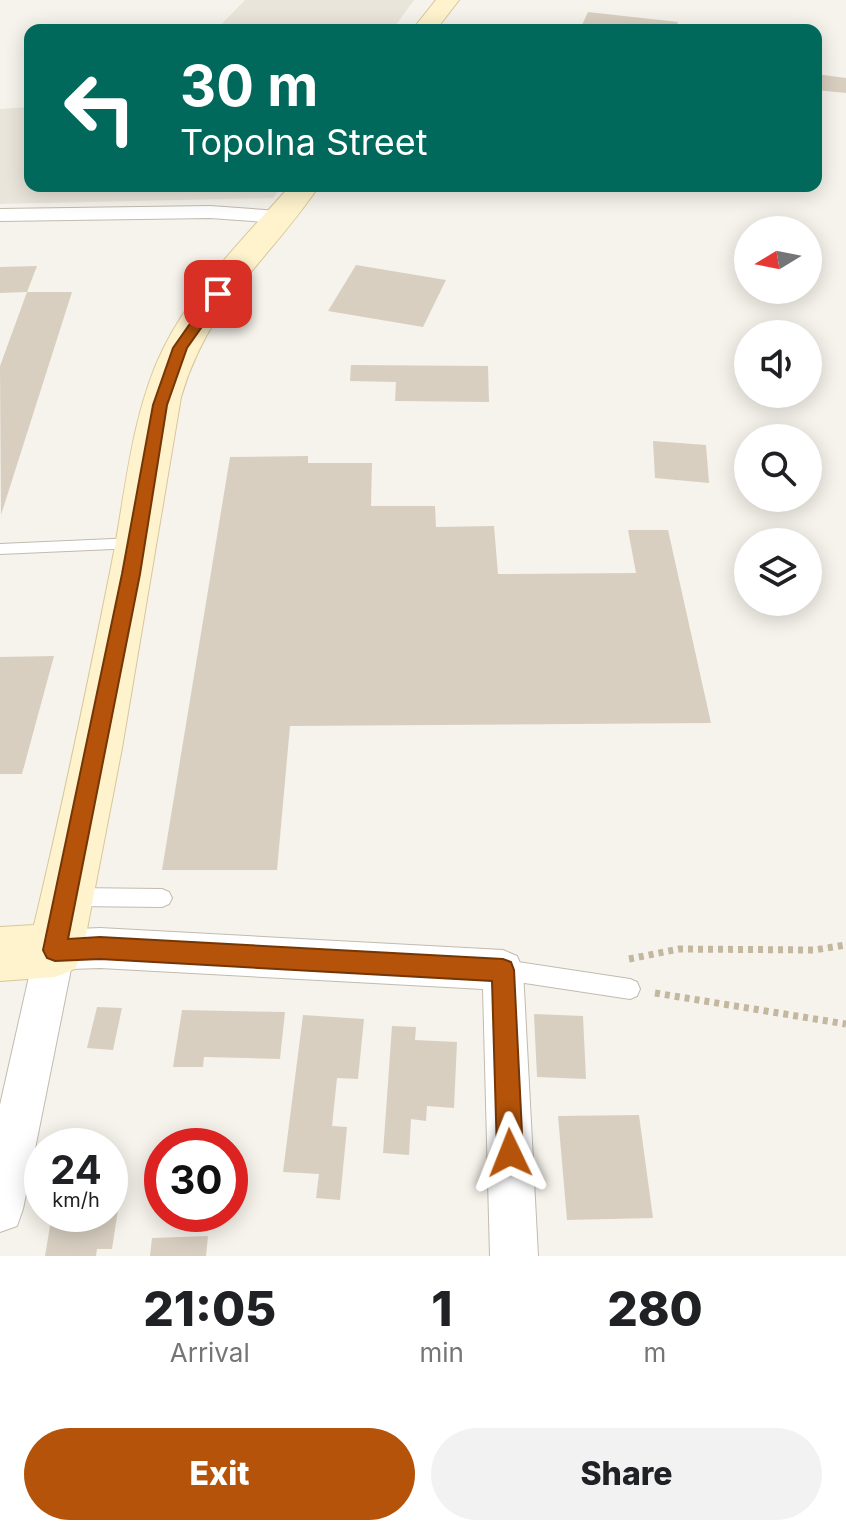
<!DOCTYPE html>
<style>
body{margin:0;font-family:Inter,sans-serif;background:#f2f2f2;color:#202124;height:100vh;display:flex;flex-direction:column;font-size:30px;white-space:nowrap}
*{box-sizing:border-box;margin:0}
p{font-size:26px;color:#757577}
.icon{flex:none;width:44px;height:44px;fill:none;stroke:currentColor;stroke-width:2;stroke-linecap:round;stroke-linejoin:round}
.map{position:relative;height:1256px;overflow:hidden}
.panel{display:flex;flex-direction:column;background:#fff;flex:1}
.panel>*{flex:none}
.top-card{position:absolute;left:24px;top:24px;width:798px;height:168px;border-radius:16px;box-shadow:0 4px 20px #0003;background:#00695c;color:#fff;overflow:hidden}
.needle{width:52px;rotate:260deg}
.buttons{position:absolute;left:734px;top:216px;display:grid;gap:16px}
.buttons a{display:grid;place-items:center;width:88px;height:88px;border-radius:50%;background:#fff;box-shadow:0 4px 20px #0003;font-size:40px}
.speed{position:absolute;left:24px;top:1128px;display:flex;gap:16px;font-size:40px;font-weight:700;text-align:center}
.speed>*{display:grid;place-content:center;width:104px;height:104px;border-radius:50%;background:#fff;box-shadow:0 4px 20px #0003;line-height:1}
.speed small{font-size:20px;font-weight:400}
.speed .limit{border:12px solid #d22;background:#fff;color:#111}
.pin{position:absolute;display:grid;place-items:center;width:68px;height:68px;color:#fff;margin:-34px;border-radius:16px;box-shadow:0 4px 12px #0006}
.me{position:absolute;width:88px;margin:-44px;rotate:358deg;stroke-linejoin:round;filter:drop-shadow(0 0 6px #0008)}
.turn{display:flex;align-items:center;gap:28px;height:168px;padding:0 24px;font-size:36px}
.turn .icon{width:104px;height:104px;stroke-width:2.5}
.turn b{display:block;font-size:56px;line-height:68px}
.eta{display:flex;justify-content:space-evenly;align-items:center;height:136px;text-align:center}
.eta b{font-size:48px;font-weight:800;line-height:56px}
.cta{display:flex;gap:16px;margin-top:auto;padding:16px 24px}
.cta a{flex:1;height:92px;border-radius:48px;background:#b45309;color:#fff;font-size:32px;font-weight:800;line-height:92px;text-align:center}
.cta a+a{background:#f2f2f2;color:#202124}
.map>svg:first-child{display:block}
</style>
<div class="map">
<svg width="846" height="1256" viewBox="0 0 846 1256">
<rect width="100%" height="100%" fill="#f6f3ec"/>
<path fill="#eae5da" d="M 245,0 L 414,0 L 392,30 L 216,30 Z
M 30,107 L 30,186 L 282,186 L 273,198 L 0,204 L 0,109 Z"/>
<path fill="#d8cfc1" d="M 588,12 L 678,22 L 675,30 L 625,30 L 582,25 Z
M 816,74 L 846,78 L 846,93 L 816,90 Z
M 356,265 L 446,280 L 423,327 L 328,311 Z
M 37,266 L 27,292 L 72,292 L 1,515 L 0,366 L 27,292 L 0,293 L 0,267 Z
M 351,365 L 488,366 L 489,402 L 395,401 L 396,382 L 350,381 Z
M 653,441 L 706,445 L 709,483 L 655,478 Z
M 308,456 L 308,463 L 372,463 L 371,506 L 435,506 L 436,527 L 494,526 L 498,574 L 636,573 L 628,530 L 668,530 L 711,723 L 290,726 L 277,870 L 162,870 L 230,457 Z
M 54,656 L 22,774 L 0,774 L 0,657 Z
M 97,1007 L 122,1008 L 113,1050 L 87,1048 Z
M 182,1010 L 285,1012 L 280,1059 L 204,1057 L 203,1067 L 173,1067 Z
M 534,1014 L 583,1016 L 586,1079 L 537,1077 Z
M 303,1015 L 364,1019 L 358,1079 L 337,1078 L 332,1126 L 347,1127 L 340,1200 L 316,1198 L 319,1174 L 283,1172 Z
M 392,1026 L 416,1027 L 415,1040 L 457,1042 L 454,1108 L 427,1106 L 426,1121 L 411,1119 L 409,1155 L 383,1153 Z
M 639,1115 L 653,1218 L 567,1220 L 558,1116 Z
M 110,1183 L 122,1183 L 112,1249 L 97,1249 L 96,1256 L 45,1256 L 52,1214 L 110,1214 Z
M 208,1236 L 206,1256 L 150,1256 L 152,1238 Z"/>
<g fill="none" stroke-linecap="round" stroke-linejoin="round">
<g stroke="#c2bbae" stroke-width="2">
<path id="service" d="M 135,538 L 142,543 L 135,548 L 0,554 L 0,544 Z
M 73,888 L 162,889 L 169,892 L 172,898 L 169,904 L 162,907 L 73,906 L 66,903 L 63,897 L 66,891 Z
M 504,960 L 630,979 L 637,982 L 640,989 L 637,996 L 630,999 L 504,980 L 497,977 L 494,970 L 497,963 Z"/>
</g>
<g stroke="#c2bbae" stroke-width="2">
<path id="minor" d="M 210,206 L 279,211 L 290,217 L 279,223 L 210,218 L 0,221 L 0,209 Z
M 100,928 L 503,950 L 517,956 L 523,970 L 538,1256 L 490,1256 L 483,989 L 100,968 L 71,969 L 23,1209 L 17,1226 L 0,1232 L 0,1105 L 35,950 L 41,936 L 55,930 Z"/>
</g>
<g stroke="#d6c79b" stroke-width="2">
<path id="secondary" d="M 436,0 L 459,0 L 436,30 L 412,30 Z
M 290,186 L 319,186 C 266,264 210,300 181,397 L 122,748 L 83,950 L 75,969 L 55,977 L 0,981 L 0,927 L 34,925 C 63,804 88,683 112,562 C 126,491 131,415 163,349 C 193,288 245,237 290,186 Z"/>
</g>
<path stroke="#c4b79f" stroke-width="7" stroke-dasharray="5 5" stroke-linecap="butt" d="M 629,959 L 679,949 L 814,950 L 846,945
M 655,993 L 846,1024"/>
<use href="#service" fill="#fff" fill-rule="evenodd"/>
<use href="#minor" fill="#fff" fill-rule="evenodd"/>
<use href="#secondary" fill="#fff3cd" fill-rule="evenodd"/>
</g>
<path fill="#b45309" stroke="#753606" stroke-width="2" d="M 213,291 L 225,294 L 187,348 L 167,405 L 140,574 L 68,939 L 100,937 L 503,959 L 511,962 L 514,970 L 523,1153 L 519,1162 L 510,1166 L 501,1162 L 497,1153 L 492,981 L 100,959 L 55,961 L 47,958 L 43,950 L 122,574 L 153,405 L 173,348 Z"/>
</svg>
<div class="buttons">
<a><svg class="needle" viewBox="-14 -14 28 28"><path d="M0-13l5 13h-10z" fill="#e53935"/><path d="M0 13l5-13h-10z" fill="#757577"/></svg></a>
<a><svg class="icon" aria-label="sound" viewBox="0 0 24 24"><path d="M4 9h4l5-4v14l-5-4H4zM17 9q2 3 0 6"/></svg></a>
<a><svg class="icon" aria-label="search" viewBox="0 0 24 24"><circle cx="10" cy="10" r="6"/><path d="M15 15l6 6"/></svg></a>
<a><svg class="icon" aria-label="layers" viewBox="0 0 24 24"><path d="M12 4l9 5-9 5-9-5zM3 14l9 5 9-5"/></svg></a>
</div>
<div class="speed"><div>24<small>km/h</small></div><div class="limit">30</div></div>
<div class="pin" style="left:218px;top:294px;background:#d93025"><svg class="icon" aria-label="arrive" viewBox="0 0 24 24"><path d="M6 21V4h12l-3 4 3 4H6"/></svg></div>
<svg class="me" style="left:510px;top:1153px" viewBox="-20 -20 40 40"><path d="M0-17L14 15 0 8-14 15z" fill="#b45309" stroke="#fff" stroke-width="4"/></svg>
<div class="top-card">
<div class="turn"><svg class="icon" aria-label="left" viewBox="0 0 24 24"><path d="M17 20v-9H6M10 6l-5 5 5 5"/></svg><div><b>30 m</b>Topolna Street</div></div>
</div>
</div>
<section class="panel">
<div class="eta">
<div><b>21:05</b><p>Arrival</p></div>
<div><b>1</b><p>min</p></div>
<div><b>280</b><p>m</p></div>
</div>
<div class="cta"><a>Exit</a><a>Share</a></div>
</section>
